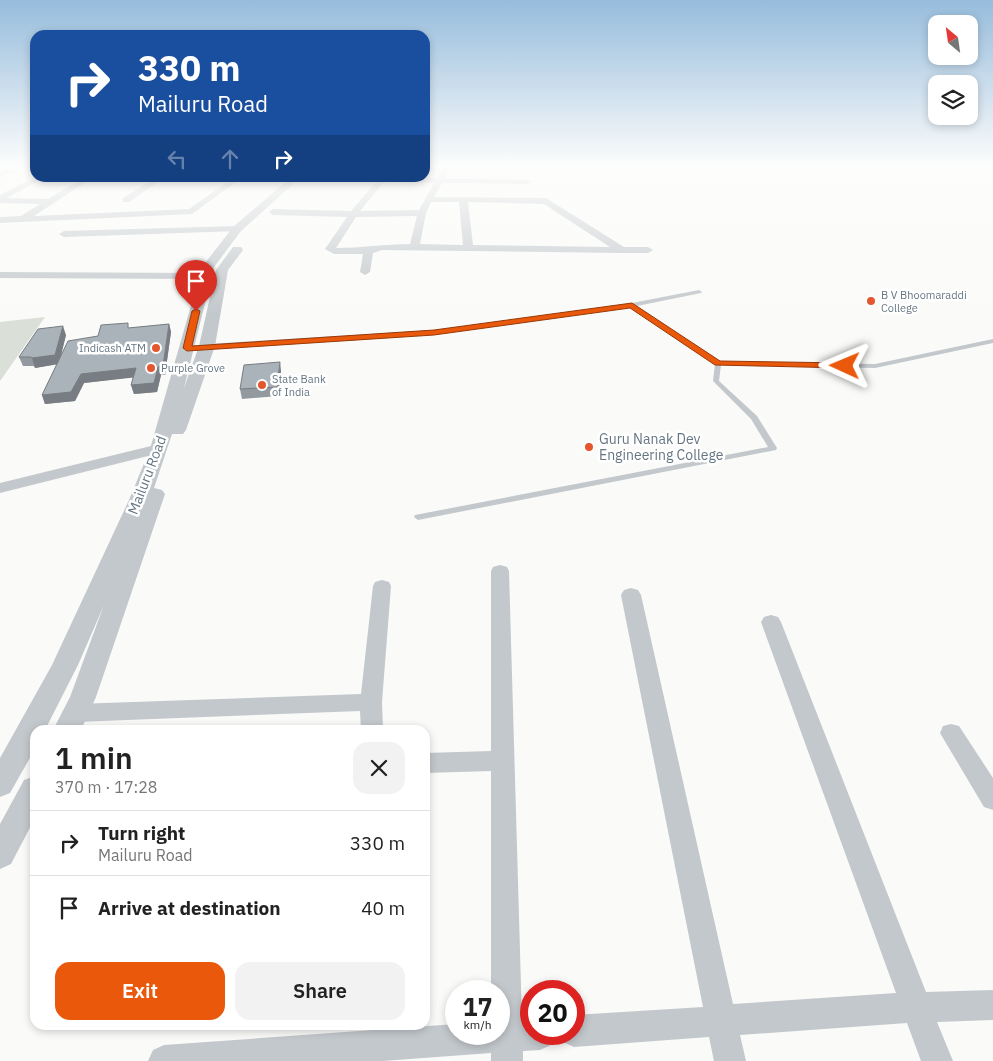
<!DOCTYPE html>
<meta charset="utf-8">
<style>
body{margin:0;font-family:"IBM Plex Sans",sans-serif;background:#f2f2f2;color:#222;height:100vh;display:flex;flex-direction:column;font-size:19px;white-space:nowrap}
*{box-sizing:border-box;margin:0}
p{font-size:16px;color:#767676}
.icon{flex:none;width:28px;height:28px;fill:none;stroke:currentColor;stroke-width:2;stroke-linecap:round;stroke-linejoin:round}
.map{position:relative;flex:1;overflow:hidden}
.details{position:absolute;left:30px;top:725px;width:400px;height:305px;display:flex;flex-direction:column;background:#fff;border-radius:15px;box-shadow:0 2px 8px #0003}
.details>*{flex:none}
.hud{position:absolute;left:30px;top:30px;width:400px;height:152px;border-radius:15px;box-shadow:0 2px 8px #0003;background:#1a4fa0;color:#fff;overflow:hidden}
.needle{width:32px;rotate:331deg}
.controls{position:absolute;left:928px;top:15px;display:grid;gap:10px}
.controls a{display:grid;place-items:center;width:50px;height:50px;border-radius:10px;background:#fff;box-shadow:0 2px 8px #0003;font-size:25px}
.speed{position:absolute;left:445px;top:980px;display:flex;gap:10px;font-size:25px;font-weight:700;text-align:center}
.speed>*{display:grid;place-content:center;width:65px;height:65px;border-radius:50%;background:#fff;box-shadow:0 2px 8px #0003;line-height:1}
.speed small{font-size:12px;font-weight:400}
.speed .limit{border:8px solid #d22;background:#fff;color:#111}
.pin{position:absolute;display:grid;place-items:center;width:42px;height:42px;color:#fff;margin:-51px -21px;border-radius:50% 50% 50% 0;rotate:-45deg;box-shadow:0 0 5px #0007}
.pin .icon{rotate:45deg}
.me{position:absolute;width:55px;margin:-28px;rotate:271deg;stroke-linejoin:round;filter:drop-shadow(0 0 4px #0008)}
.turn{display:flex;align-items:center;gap:18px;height:105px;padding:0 25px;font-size:22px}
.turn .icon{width:65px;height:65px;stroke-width:2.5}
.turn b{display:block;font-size:35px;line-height:42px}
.lanes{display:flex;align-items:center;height:48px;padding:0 25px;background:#0003;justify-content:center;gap:25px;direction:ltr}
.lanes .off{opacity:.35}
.round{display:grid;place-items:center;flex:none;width:52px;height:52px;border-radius:15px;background:#f2f2f2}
.summary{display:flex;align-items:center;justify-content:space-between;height:85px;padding:0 25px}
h1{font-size:30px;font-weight:600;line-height:38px}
.cta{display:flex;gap:10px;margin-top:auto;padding:10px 25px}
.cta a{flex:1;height:58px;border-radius:15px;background:#ea580c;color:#fff;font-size:20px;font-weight:600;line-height:58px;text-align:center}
.cta a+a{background:#f2f2f2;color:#222}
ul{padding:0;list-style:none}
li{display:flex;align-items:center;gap:15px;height:65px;padding:0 25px;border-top:1px solid #e0e0e0}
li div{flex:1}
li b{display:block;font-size:19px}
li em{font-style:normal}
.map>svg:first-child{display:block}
</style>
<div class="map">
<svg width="993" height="1061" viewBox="0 0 993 1061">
<rect width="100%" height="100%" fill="#fafaf8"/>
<path fill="#dadfd7" d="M 45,317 L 0,381 L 0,322 Z"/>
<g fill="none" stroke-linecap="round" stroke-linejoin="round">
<path fill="#c3c8cc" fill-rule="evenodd" d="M 699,290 L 702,292 L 701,293 L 637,306 L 719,361 L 875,364 L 993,339 L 993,343 L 875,368 L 721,365 L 719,381 L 757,416 L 777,448 L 776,450 L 418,520 L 414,517 L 415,515 L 768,447 L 751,419 L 713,381 L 715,364 L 631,307 L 434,334 L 207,348 L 204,346 L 207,344 L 434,330 L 632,303 Z"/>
<path fill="#c3c8cc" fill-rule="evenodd" d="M 19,166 L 29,166 L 0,177 L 0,172 Z
M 445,166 L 452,166 L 445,178 L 528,180 L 532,182 L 528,184 L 442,183 L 434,197 L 546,198 L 624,247 L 648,247 L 653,250 L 648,253 L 622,253 L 382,250 L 373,253 L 370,272 L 365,275 L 360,272 L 363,254 L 334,254 L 325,249 L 347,217 L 273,215 L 269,212 L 273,209 L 351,211 L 376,182 L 311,180 L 307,178 L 437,178 ZM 384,182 L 434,183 L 419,210 L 360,211 ZM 431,202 L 459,202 L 463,245 L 420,244 L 426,213 ZM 468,202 L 544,204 L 610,247 L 473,245 ZM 417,216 L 410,244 C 385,244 361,248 336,248 L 356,217 Z
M 35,177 L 43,178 L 7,198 L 48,199 L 83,178 L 92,178 L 34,216 L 189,209 L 233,178 L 241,178 L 192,214 L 0,223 L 0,217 L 21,216 L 40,204 L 0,203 L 0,195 Z
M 155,178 L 164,178 L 129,202 L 123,202 L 123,198 Z
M 237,226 L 240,227 L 240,231 L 64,237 L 59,234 L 64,231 Z
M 0,272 L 205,273 L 210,276 L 205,279 L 0,278 Z
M 159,444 L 164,446 L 167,449 L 164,452 L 0,493 L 0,483 Z
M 500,565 L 507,567 L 509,571 L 522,1020 L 531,1019 L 531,1034 L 555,1034 L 551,1045 L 540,1050 L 523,1051 L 523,1061 L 491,1061 L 491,1053 L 383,1061 L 148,1061 L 153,1050 L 164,1045 L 456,1024 L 456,1034 L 499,1034 L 499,991 L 491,991 L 491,771 L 425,773 L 425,753 L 491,751 L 491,571 L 493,567 Z
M 382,580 L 389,582 L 391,586 L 382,702 L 383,730 L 361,730 L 360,711 L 76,722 L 68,719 L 65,713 L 68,707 L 76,704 L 361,694 L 373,586 L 375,582 Z
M 631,588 L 638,590 L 641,595 L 733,1004 L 896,993 L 761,622 L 764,617 L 771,615 L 778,617 L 781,622 L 926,992 L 993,990 L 993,1020 L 937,1022 L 953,1061 L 921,1061 L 907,1023 L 740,1035 L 746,1061 L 714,1061 L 709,1037 L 574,1047 L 563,1042 L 560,1034 L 574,1034 L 574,1015 L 703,1007 L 621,595 L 624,590 Z
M 951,724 L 959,726 L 993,778 L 993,810 L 984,807 L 940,733 L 943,726 Z"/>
<path fill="#c3c8cc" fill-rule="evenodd" d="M 290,178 L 300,178 L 241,231 L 214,267 L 184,388 L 199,346 L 216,270 L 233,247 L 241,247 L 243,250 L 228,270 L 215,346 L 186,430 L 183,434 L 172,434 L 154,488 L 162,490 L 165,494 L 96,697 L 81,730 L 53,730 L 70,697 L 104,605 L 78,665 L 45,730 L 35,730 L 35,749 L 10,793 L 0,797 L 0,758 L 52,665 L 129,500 L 150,449 L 202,267 L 233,227 Z
M 35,776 L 35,818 L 11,864 L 0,869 L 0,824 L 24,780 Z"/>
</g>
<path fill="#929a9f" d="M 169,324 L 171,332 L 165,375 L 161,375 L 157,392 L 134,394 L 131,385 L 133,377 L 84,383 L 75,401 L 45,404 L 42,395 L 57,364 L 35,368 L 34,366 L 23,366 L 19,357 L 66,335 L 60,357 L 98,336 L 130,328 Z
M 281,371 L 279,396 L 242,399 L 240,389 Z"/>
<path fill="#777d82" d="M 169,324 L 171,332 L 165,375 L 163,366 Z
M 63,326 L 66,335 L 59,364 L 35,368 L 32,358 Z
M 280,362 L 281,371 L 279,396 L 277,387 Z
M 158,367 L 161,375 L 157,392 L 134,394 L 131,385 Z
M 136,368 L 138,377 L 84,383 L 75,401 L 45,404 L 42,395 L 81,374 Z"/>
<path fill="#aab3b9" stroke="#777d82" d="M 128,323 L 128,328 L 169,324 L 163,366 L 158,367 L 154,383 L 131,385 L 136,368 L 81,374 L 71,392 L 42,395 L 68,341 L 98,336 L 101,325 Z
M 63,326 L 55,355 L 32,358 L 31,357 L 19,357 L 38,329 Z
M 280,362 L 277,387 L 240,389 L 244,365 Z"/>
<linearGradient id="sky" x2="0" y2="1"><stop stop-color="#96bcdc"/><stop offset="0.53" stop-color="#fdfdfc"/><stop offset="1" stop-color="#fdfdfc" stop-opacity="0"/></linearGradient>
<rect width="993" height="314" fill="url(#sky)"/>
<path fill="#ea580c" stroke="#983908" d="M 632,303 L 720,361 L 845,363 L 849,366 L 845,368 L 715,365 L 630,308 L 434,335 L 187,351 L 183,348 L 192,311 L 196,309 L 200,311 L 192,346 L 434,330 Z"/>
<g fill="#e4572e" stroke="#fff" stroke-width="2">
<circle cx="871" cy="301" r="5"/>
<circle cx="156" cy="348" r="5"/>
<circle cx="151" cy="368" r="5"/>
<circle cx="262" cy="385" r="5"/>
<circle cx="589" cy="447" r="5"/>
</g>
<g text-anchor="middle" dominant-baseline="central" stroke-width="5" stroke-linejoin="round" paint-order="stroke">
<g font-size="11" fill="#657683" stroke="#fff" text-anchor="start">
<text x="881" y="295">B V Bhoomaraddi<tspan x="881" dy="13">College</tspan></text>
<text x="146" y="348" text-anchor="end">Indicash ATM</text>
<text x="161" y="368">Purple Grove</text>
<text x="272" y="379">State Bank<tspan x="272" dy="13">of India</tspan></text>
</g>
<g font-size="14" fill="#657683" stroke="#fff" text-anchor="start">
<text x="599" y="439">Guru Nanak Dev<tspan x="599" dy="16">Engineering College</tspan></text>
</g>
<g font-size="14" fill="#657683" stroke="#fff">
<text transform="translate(147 475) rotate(-69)">Mailuru Road</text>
</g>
</g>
</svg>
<div class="controls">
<a><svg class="needle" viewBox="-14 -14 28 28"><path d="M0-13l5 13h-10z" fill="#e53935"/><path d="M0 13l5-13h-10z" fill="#767676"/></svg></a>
<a><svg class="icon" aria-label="layers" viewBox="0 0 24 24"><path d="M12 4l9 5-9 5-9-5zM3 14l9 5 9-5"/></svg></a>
</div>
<div class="speed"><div>17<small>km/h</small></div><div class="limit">20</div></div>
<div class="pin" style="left:196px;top:311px;background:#d93025"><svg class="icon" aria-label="arrive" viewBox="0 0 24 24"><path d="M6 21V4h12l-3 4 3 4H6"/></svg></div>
<svg class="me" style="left:845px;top:366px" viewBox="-20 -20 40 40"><path d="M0-17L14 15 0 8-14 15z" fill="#ea580c" stroke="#fff" stroke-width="4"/></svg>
<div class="hud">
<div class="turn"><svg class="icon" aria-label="right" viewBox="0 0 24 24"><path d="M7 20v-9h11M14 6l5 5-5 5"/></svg><div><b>330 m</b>Mailuru Road</div></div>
<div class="lanes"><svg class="icon off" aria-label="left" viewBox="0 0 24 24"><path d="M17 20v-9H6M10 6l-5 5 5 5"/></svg><svg class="icon off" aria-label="ahead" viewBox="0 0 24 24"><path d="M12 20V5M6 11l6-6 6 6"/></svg><svg class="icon" aria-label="right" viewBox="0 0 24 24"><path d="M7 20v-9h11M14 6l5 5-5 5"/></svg></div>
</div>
<section class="details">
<div class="summary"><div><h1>1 min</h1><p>370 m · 17:28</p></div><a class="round"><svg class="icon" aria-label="close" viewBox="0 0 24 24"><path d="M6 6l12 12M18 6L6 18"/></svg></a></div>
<ul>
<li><svg class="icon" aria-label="right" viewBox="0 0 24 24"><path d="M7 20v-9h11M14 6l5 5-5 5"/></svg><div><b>Turn right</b><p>Mailuru Road</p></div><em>330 m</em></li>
<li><svg class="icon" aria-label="arrive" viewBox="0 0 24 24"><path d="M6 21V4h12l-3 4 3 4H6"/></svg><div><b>Arrive at destination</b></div><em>40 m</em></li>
</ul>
<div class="cta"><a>Exit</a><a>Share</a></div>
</section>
</div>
